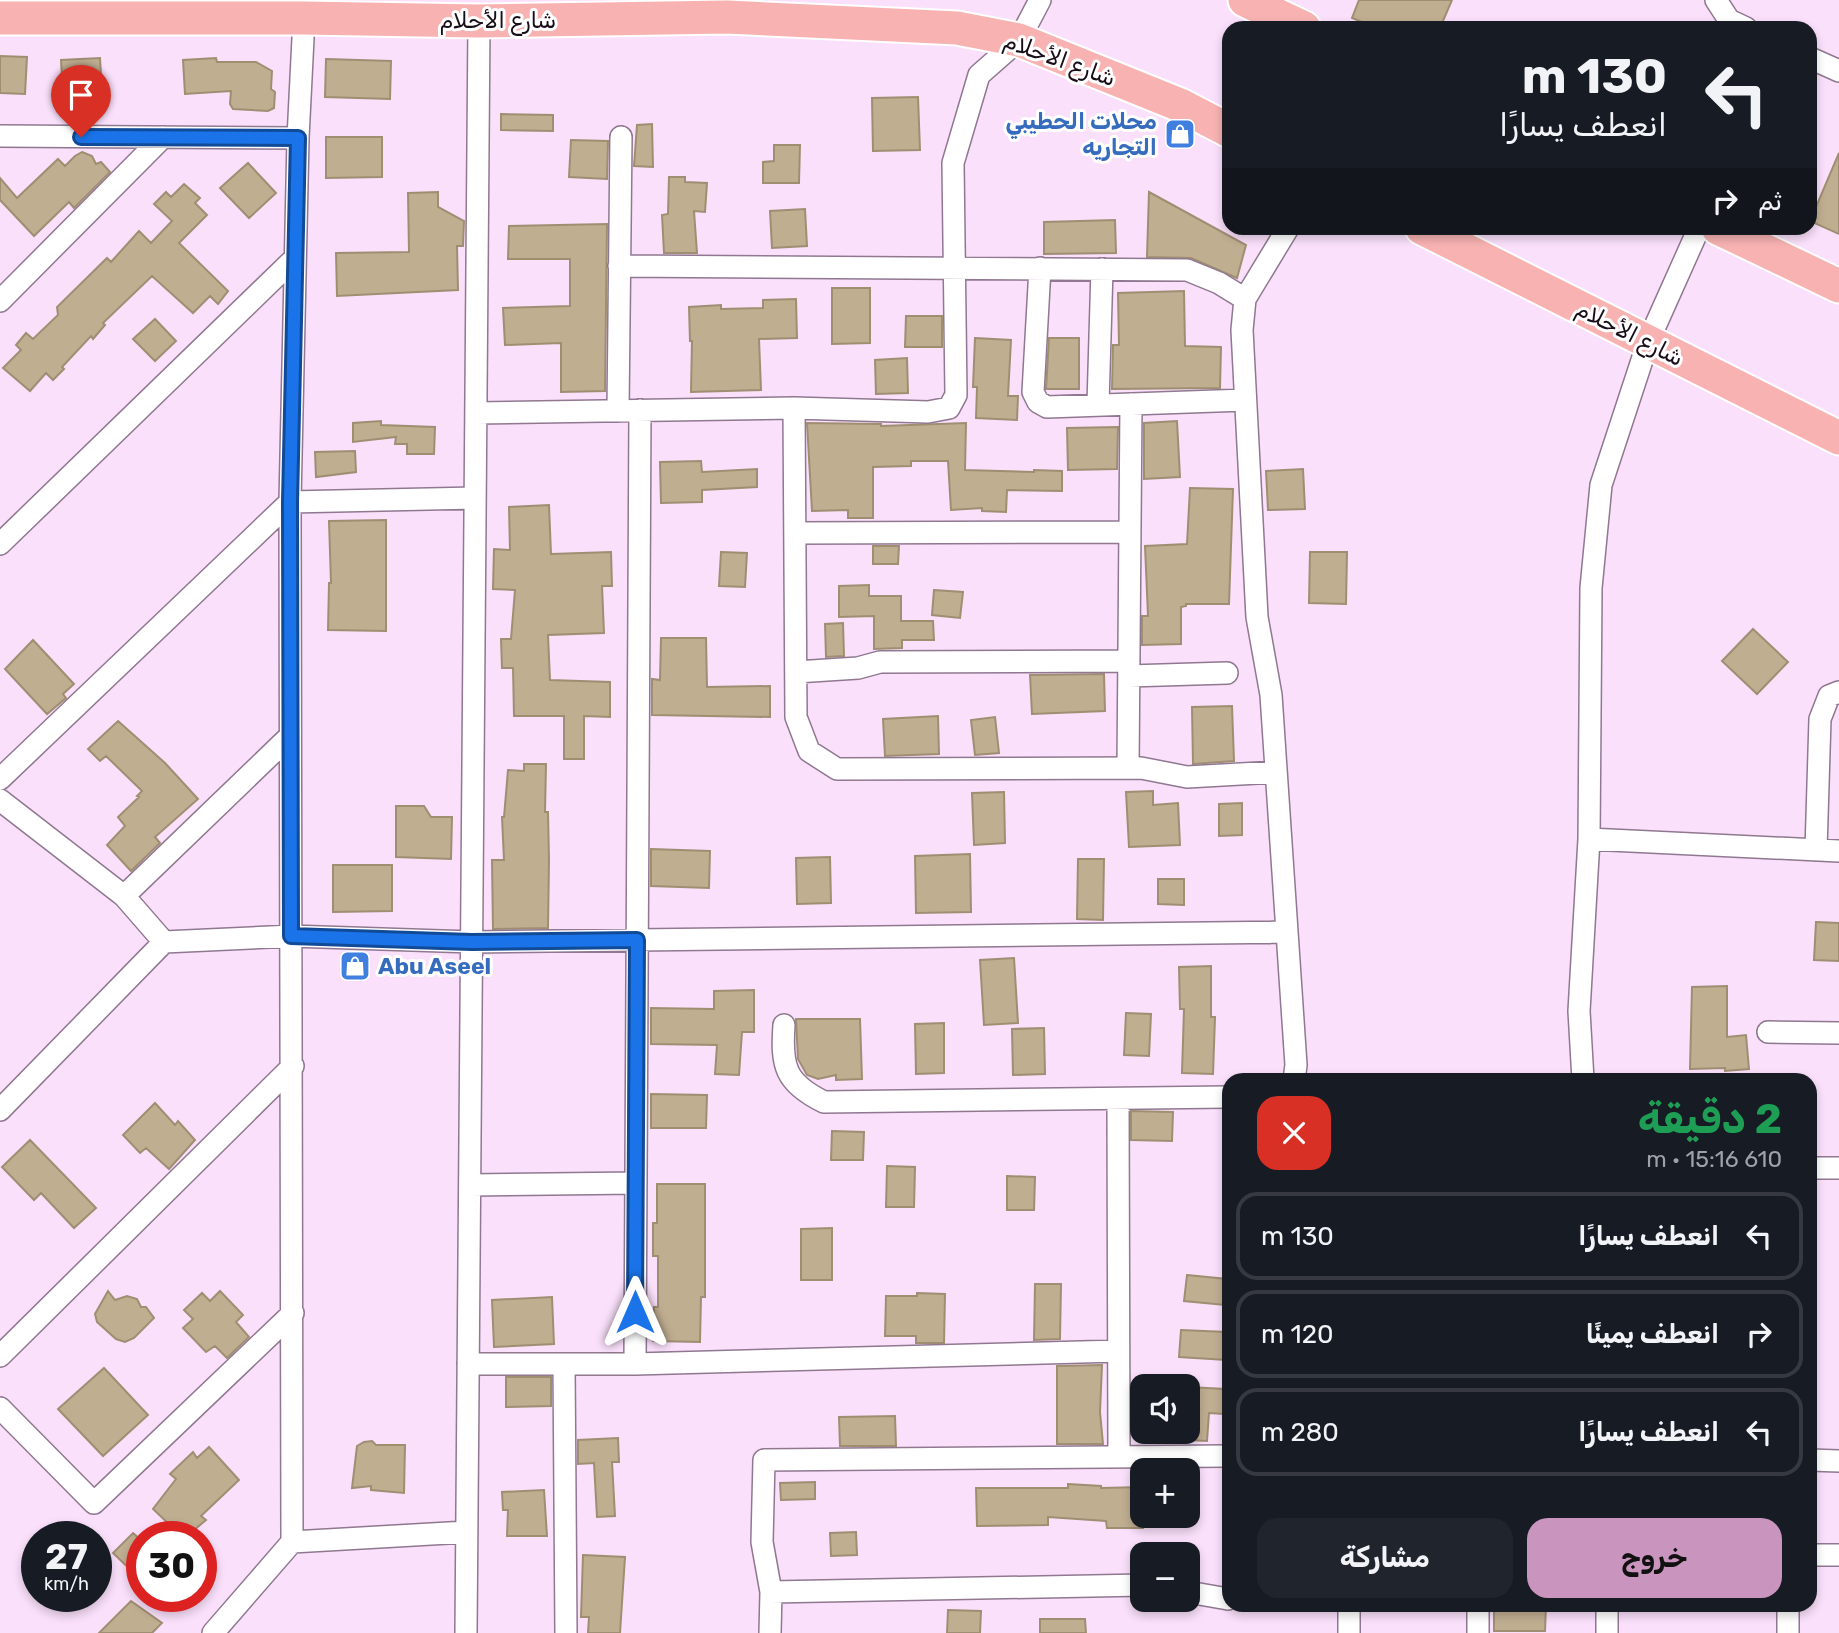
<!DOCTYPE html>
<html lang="ar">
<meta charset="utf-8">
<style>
body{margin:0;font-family:Rubik,"Noto Naskh Arabic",sans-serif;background:#20242c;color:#f1f3f6;direction:rtl;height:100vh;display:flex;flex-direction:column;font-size:26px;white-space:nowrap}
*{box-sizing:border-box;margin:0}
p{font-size:23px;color:#9ea1a6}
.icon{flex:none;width:38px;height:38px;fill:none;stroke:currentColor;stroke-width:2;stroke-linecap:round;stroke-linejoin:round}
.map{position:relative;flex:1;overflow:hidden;direction:ltr}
.side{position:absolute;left:1222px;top:1073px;width:595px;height:539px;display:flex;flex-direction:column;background:#171b24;border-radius:21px;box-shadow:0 4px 10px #0003;direction:rtl}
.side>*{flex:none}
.banner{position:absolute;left:1222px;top:21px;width:595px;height:214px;border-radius:21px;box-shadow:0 4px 10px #0003;direction:rtl;background:#171b24;color:#f1f3f6;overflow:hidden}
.fabs{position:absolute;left:1130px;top:1374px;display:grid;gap:14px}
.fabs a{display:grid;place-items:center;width:70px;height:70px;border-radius:14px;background:#171b24;box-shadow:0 4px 10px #0003;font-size:35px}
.speed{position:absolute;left:21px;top:1521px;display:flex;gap:14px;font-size:35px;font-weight:700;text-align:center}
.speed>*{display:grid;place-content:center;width:91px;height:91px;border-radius:50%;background:#171b24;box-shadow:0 4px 10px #0003;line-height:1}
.speed small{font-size:18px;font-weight:400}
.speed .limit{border:10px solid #d22;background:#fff;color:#111}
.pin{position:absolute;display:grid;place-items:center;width:60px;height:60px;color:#fff;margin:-72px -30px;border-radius:50% 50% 50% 0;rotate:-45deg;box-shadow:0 0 7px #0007}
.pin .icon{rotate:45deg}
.me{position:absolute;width:77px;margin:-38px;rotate:0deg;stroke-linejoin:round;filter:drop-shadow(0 0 5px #0008)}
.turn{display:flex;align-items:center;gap:24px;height:147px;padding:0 35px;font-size:32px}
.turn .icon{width:91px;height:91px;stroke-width:2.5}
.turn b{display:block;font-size:49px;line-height:60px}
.then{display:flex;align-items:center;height:66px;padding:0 35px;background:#0003;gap:14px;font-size:26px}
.round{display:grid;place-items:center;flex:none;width:74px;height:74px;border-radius:21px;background:#20242c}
.summary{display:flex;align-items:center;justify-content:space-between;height:119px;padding:0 35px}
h1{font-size:42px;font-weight:700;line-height:52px;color:#1e9e55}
.primary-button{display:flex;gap:14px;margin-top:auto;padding:14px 35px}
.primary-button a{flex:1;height:80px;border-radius:21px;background:#c994bd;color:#111;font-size:28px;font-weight:700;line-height:80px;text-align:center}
.primary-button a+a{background:#20242c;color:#f1f3f6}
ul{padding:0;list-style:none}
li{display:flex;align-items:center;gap:21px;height:88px;margin:0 14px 10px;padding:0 21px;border:4px solid #363941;border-radius:21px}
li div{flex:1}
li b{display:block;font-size:26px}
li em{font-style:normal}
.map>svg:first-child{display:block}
</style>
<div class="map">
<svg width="1839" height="1633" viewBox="0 0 1839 1633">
<rect width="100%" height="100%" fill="#fae0fb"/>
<path fill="#c0ae91" stroke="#a08e72" stroke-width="2" d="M 1359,0 L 1452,0 L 1440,28 L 1377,28 L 1352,18 Z
M 0,56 L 27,57 L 25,94 L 0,93 Z
M 100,58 L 102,92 L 63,94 L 61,60 Z
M 216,58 L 217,62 L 256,62 L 272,71 L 271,89 L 275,92 L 274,108 L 268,111 L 233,109 L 230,104 L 231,91 L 185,94 L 183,60 Z
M 326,59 L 391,61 L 390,99 L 325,97 Z
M 918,97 L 920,150 L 873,151 L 872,98 Z
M 501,114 L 553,115 L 553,131 L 501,130 Z
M 652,124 L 653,167 L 634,166 L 637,125 Z
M 326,137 L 382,137 L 382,177 L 326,178 Z
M 571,140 L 608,141 L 607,179 L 569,177 Z
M 774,145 L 800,145 L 799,183 L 763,183 L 763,162 L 774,161 Z
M 82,152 L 92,156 L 96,164 L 101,162 L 110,172 L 74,208 L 69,202 L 34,236 L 0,200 L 0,178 L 17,198 L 58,159 L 65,166 L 75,156 Z
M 1839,153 L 1839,234 L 1810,221 Z
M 248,163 L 276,193 L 249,218 L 220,188 Z
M 669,177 L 685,177 L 685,182 L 707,183 L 705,212 L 694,211 L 697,253 L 664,253 L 662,215 L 668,214 Z
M 184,184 L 200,198 L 195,203 L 207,215 L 179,243 L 228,291 L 218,304 L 210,296 L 193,313 L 152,276 L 103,323 L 105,325 L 93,339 L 91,336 L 62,367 L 64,369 L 53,380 L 46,373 L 30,391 L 3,368 L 21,350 L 16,345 L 26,333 L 33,339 L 58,315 L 57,307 L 107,258 L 111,262 L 139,231 L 151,243 L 172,221 L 154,204 L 166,192 L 171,197 Z
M 438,192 L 438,207 L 464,221 L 463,246 L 457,246 L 458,290 L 337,296 L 336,253 L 409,252 L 408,193 Z
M 1149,192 L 1246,245 L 1237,278 L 1191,258 L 1147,257 Z
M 805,209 L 807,246 L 772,248 L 770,211 Z
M 1115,220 L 1116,253 L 1044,254 L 1044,222 Z
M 607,224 L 605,391 L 561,392 L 561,343 L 505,345 L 503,308 L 570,306 L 570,259 L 508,259 L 509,226 Z
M 832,288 L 870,288 L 870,343 L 832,344 Z
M 1184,291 L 1185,346 L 1221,347 L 1220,388 L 1112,389 L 1113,345 L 1119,345 L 1118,293 Z
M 796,299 L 797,338 L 759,339 L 761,390 L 691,392 L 692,341 L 690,341 L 689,307 L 721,305 L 721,309 L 763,308 L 763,300 Z
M 906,316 L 942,316 L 942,347 L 905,347 Z
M 155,319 L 176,341 L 155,361 L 133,339 Z
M 975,338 L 1011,340 L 1008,396 L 1018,396 L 1017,420 L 976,418 L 977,387 L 973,387 Z
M 1049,338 L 1079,338 L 1079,389 L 1046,389 Z
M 907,358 L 908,393 L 876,394 L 875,360 Z
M 381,421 L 381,425 L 435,427 L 434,454 L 407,454 L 407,444 L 395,444 L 396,437 L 353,442 L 353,423 Z
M 1177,421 L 1180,477 L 1144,479 L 1144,423 Z
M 807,423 L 881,424 L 881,426 L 966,423 L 965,470 L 1034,472 L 1034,470 L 1062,471 L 1062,491 L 1007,490 L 1006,512 L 982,511 L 982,508 L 951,510 L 948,461 L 911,461 L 911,466 L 873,467 L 873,518 L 848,518 L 848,510 L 812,511 Z
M 1118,427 L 1117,469 L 1068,470 L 1067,428 Z
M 355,451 L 356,472 L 316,477 L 315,452 Z
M 701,461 L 702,472 L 757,469 L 757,487 L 702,490 L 702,502 L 661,503 L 660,462 Z
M 1303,469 L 1305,509 L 1268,510 L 1266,471 Z
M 1190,488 L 1233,489 L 1229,604 L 1186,604 L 1186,606 L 1181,607 L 1181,644 L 1142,645 L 1142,616 L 1148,616 L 1145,546 L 1187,544 Z
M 549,505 L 551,554 L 611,552 L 612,586 L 602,586 L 604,633 L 548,635 L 550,680 L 610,682 L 610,717 L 584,716 L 584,759 L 564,759 L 564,716 L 514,716 L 513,668 L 502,668 L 501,639 L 511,639 L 515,590 L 493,589 L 494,549 L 510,550 L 509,507 Z
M 386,520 L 386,631 L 328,630 L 329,583 L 331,583 L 329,521 Z
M 873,546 L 899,546 L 898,564 L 873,564 Z
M 721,552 L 747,553 L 745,587 L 719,586 Z
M 1310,552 L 1347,552 L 1346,604 L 1309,603 Z
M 869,585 L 869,596 L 901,596 L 901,621 L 933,621 L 934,640 L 902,640 L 902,648 L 874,649 L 874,616 L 839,617 L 839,586 Z
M 934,590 L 963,592 L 960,618 L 932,615 Z
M 843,623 L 844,656 L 826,657 L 825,624 Z
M 1753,629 L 1788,662 L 1757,694 L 1722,661 Z
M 661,638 L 706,638 L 707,687 L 770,686 L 770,717 L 652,715 L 652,679 L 660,680 Z
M 33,640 L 74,684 L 63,694 L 66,698 L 47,714 L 5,669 Z
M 1104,674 L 1105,711 L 1032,714 L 1030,675 Z
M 1232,706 L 1234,761 L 1193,764 L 1192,707 Z
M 938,716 L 939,754 L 885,756 L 883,719 Z
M 995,717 L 999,753 L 975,755 L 971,720 Z
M 118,721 L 165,763 L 198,799 L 155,837 L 160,843 L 131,871 L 107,845 L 125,826 L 118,817 L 139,797 L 137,796 L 142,791 L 106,756 L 100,761 L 88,749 Z
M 524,764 L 546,764 L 545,812 L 548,812 L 549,860 L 548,928 L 493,929 L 492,860 L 504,860 L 502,817 L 504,817 L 508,770 L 524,771 Z
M 1153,791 L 1153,805 L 1178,803 L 1180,845 L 1129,847 L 1126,792 Z
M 1004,792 L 1005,843 L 974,845 L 972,793 Z
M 1242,803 L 1242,835 L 1219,836 L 1219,804 Z
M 396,806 L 424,806 L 431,817 L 452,817 L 451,859 L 396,857 Z
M 651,849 L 710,851 L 709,888 L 651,886 Z
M 970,854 L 971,912 L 916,913 L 915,856 Z
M 830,857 L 831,903 L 797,904 L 796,858 Z
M 1078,859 L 1104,859 L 1103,920 L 1077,919 Z
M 333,865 L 392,865 L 392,911 L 333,912 Z
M 1158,879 L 1184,879 L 1184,905 L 1158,904 Z
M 1816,922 L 1839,923 L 1839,961 L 1814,960 Z
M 1014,958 L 1018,1023 L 984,1025 L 980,960 Z
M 1211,966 L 1211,1017 L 1215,1017 L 1213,1074 L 1182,1073 L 1184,1009 L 1180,1009 L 1179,967 Z
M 1727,986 L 1727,1037 L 1746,1035 L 1749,1069 L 1725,1071 L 1725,1068 L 1690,1069 L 1692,987 Z
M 754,990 L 754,1032 L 742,1032 L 739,1075 L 715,1074 L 717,1045 L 651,1044 L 651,1008 L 714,1009 L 714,991 Z
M 1126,1013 L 1151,1014 L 1149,1056 L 1124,1055 Z
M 796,1019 L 860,1019 L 862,1079 L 836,1080 L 836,1075 L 818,1079 L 807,1075 L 798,1059 Z
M 944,1023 L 944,1073 L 916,1074 L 915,1024 Z
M 1044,1028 L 1045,1074 L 1013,1075 L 1012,1029 Z
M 651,1094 L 707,1095 L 706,1128 L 651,1128 Z
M 155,1103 L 175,1125 L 178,1121 L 195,1140 L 169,1169 L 146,1148 L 140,1153 L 123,1135 Z
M 1131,1111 L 1173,1112 L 1172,1141 L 1131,1140 Z
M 832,1131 L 864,1132 L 863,1160 L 831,1160 Z
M 30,1140 L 96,1208 L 74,1228 L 41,1193 L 34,1200 L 2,1167 Z
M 887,1166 L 915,1167 L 914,1207 L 886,1207 Z
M 1007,1176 L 1035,1177 L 1034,1210 L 1007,1210 Z
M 657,1184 L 705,1184 L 705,1297 L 701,1297 L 700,1342 L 653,1341 L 654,1307 L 658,1307 L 658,1256 L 653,1256 L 653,1223 L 657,1223 Z
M 832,1228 L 832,1280 L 801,1280 L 801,1229 Z
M 1187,1275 L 1227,1279 L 1225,1305 L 1184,1301 Z
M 1035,1284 L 1061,1284 L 1060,1339 L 1034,1340 Z
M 108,1291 L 115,1300 L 127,1296 L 137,1299 L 141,1307 L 146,1307 L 154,1318 L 134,1338 L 125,1342 L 116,1339 L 97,1322 L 95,1314 Z
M 220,1291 L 243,1315 L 236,1322 L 249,1337 L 227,1358 L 215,1346 L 206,1352 L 183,1328 L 193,1319 L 184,1310 L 202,1293 L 210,1301 Z
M 917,1293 L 945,1294 L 944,1343 L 916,1343 L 916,1336 L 885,1336 L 886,1296 L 917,1296 Z
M 552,1297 L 554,1344 L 494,1347 L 492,1300 Z
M 1181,1330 L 1227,1332 L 1226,1360 L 1179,1357 Z
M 1102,1365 L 1100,1412 L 1103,1444 L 1057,1444 L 1057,1366 Z
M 104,1368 L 148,1415 L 103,1456 L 58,1409 Z
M 506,1377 L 551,1377 L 551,1406 L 506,1407 Z
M 1188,1387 L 1225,1389 L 1224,1414 L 1209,1413 L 1207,1441 L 1188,1440 Z
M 895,1416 L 896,1446 L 840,1446 L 839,1417 Z
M 618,1438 L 619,1462 L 612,1462 L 615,1516 L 597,1517 L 594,1463 L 578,1464 L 578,1440 Z
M 372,1441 L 376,1445 L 405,1445 L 404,1493 L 371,1490 L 371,1486 L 352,1488 L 357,1446 L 364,1442 Z
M 209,1447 L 239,1480 L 201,1516 L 206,1520 L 187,1536 L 164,1536 L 173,1528 L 153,1509 L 176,1479 L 170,1474 L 193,1452 L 197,1458 Z
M 815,1482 L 815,1499 L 781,1500 L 780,1483 Z
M 1068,1484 L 1101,1486 L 1101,1488 L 1143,1487 L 1143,1528 L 1107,1528 L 1106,1521 L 1048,1517 L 1048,1525 L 977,1526 L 976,1488 L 1068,1488 Z
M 544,1490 L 547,1536 L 507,1536 L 508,1510 L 503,1510 L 502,1492 Z
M 856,1532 L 857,1555 L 831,1556 L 830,1533 Z
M 133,1533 L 142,1541 L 142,1581 L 113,1553 Z
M 583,1555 L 625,1557 L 620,1633 L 588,1633 L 589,1617 L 581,1617 Z
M 131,1601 L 162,1623 L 152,1633 L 99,1633 Z
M 1494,1605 L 1546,1605 L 1545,1631 L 1494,1631 Z
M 948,1610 L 981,1611 L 980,1633 L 947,1633 Z
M 1040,1619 L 1085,1619 L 1086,1633 L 1040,1633 Z"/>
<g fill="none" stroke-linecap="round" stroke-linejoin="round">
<g stroke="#8f7890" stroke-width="24">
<path id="street" d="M 1716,0 L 1729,20 L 1746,28
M 1810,58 L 1839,71
M 0,136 L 298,138
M 1288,228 L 1245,299 L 1242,330 L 1257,617 L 1271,695 L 1296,1065 L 1294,1080
M 619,266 L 1187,270 L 1219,283 L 1245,299
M 1040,268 L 1033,392 L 1038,402 L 1047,407 L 1245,400
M 0,301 L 163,137
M 1098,404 L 1102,269
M 794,408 L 796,717 L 809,751 L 837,769 L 1141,768 L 1187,777 L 1276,772
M 618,411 L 621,137
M 476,413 L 794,408 L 928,412 L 949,408 L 956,395 L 953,163 L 979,75 L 1019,40 L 1040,0
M 795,533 L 1130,532
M 0,544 L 294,259
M 796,672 L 858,668 L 880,662 L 1129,661
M 1129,676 L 1227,673
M 1128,768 L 1131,404
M 0,779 L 290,502 L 475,498
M 0,800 L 124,896 L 164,942
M 1589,839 L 1839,851
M 1816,850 L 1820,719 L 1829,696 L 1839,692
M 124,896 L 289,737
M 784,1025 C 781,1066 785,1083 824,1102 L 1228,1097
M 1768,1032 L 1839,1033
M 1583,1080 L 1579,1011 L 1589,839 L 1591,588 L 1601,485 L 1648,342 L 1699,228
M 1118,1099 L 1119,1457
M 0,1110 L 164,942 L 291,936 L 472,942 L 1287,932
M 1810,1168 L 1839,1168
M 470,1185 L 636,1183
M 0,1356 L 293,1066
M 468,1364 L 635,1364 L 1118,1351
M 564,1364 L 566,1633
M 635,1364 L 640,410
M 0,1408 L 94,1503 L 293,1313
M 1810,1460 L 1839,1461
M 292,1542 L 466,1532
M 1810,1555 L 1839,1555
M 771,1592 L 1143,1585
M 1188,1592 L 1228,1599
M 1788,1605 L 1788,1633
M 213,1633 L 292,1542 L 290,502 L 298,138 L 304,18
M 466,1633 L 479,21
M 770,1633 L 771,1592 L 762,1542 L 764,1460 L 1228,1456
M 1349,1633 L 1349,1605
M 1478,1633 L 1478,1605
M 1607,1633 L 1607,1605"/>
</g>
<g stroke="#fff" stroke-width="37">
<path id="primary" d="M 1245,0 L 1304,28
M 0,18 L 304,18 L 479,21 L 727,17 L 957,28 L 1019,40 L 1180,105 L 1228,130
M 1422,228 L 1839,438
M 1718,228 L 1839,286"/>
</g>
<use href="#street" stroke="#fff" stroke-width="21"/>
<use href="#primary" stroke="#f8b2b2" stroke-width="33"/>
</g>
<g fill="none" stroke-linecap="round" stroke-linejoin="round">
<g stroke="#114b97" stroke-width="18">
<path id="route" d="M 81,137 L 298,138 L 290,502 L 291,936 L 472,942 L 637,940 L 635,1312"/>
</g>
<use href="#route" stroke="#1a73e8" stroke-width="12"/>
</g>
<defs>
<g id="shop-square" transform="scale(1.575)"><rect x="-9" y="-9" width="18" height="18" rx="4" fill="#3f7fe0" stroke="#fff"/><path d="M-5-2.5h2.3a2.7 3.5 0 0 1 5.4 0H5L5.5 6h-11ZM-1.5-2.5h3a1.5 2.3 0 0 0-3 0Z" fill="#fff"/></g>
</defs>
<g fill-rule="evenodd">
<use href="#shop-square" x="1180" y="134"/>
<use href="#shop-square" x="355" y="966"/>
</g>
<g text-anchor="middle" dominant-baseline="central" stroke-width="6" stroke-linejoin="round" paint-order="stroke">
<g font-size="23" fill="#170e17" stroke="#fff">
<text x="498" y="20">شارع الأحلام</text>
<text transform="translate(1060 59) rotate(20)">شارع الأحلام</text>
<text transform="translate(1630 333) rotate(27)">شارع الأحلام</text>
</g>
<g font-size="23" font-weight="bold" fill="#366cbe" stroke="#fff" text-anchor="end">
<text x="1157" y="121">محلات الحطيبي<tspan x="1157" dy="26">التجاريه</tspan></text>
<text x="378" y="966" text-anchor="start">Abu Aseel</text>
</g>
</g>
</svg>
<div class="fabs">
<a><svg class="icon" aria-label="sound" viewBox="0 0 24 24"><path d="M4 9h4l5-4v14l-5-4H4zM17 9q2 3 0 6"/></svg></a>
<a>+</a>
<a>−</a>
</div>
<div class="speed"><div>27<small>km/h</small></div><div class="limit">30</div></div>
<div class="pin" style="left:81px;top:137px;background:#d93025"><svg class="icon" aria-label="arrive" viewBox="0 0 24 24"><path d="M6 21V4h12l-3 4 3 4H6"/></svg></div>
<svg class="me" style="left:635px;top:1312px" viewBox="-20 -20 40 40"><path d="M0-17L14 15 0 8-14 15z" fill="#1a73e8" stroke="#fff" stroke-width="4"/></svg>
<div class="banner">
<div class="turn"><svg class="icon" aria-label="left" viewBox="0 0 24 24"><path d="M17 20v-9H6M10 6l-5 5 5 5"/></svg><div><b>130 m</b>انعطف يسارًا</div></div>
<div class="then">ثم<svg class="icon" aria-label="right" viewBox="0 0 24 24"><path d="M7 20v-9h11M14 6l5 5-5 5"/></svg></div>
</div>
<section class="side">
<div class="summary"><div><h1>2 دقيقة</h1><p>610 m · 15:16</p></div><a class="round" style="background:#d93025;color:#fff"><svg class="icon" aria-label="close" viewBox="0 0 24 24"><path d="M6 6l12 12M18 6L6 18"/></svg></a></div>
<ul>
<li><svg class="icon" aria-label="left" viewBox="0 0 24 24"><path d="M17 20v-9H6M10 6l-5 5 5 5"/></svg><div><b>انعطف يسارًا</b></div><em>130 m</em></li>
<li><svg class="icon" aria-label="right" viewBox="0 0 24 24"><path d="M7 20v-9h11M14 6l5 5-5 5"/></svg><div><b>انعطف يمينًا</b></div><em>120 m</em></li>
<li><svg class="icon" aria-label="left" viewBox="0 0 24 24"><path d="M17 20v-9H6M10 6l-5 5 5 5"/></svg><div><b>انعطف يسارًا</b></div><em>280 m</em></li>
</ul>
<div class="primary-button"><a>خروج</a><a>مشاركة</a></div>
</section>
</div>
